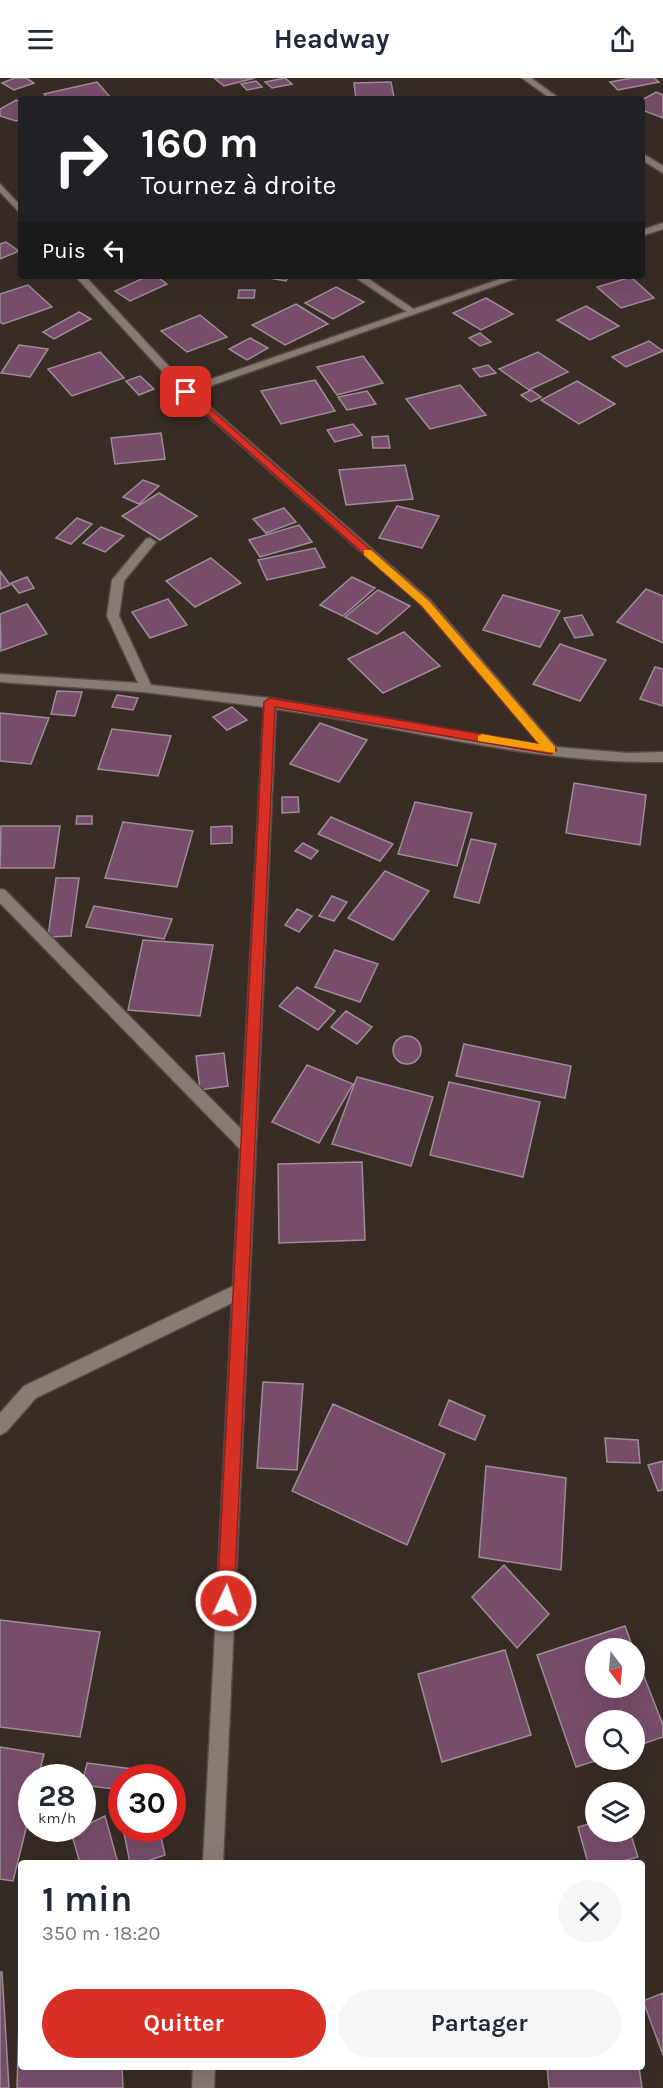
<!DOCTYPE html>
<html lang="fr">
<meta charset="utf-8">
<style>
body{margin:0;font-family:Karla,sans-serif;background:#f6f6f7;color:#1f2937;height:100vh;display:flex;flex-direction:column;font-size:22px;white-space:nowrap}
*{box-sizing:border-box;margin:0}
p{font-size:20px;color:#747a83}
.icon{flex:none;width:33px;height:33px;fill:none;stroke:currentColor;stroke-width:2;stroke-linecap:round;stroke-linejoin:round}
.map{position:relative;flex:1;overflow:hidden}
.drawer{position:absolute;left:18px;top:1782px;width:627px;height:210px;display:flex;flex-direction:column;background:#fff;border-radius:6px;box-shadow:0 6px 24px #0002}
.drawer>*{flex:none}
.guide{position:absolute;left:18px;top:18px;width:627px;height:183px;border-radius:6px;box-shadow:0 6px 24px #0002;background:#202124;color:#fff;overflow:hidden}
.needle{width:39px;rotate:164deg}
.fabs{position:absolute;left:585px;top:1560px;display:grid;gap:12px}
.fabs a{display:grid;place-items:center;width:60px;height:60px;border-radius:50%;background:#fff;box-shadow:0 6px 24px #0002;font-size:30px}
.speed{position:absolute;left:18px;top:1686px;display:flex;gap:12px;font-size:30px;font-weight:700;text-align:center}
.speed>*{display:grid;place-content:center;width:78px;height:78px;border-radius:50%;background:#fff;box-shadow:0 6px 24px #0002;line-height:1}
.speed small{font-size:15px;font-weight:400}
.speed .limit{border:9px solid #d22;background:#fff;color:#111}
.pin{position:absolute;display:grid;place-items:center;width:51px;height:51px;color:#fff;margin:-26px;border-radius:12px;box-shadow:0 3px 9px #0006}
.me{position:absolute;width:66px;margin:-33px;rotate:3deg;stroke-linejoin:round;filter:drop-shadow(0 0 4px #0008)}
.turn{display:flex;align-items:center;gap:21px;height:126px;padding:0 24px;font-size:27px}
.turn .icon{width:78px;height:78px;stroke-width:2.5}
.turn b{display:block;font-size:42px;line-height:51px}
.then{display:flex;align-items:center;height:57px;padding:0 24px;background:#0003;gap:12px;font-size:22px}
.round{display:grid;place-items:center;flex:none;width:63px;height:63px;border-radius:32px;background:#f6f6f7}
.overview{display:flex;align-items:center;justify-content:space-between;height:102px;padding:0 24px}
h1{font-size:36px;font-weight:700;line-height:45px}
.cta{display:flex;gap:12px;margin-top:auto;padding:12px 24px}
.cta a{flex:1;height:69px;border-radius:36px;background:#d93025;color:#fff;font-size:24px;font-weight:700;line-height:69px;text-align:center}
.cta a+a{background:#f6f6f7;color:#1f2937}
header{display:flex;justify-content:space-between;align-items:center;height:78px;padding:0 24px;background:#fff;font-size:27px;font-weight:700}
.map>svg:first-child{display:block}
</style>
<header><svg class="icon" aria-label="menu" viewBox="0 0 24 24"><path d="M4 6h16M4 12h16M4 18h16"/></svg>Headway<svg class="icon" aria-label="share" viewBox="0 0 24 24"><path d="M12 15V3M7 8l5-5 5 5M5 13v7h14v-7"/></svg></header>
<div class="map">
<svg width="663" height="2010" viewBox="0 0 663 2010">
<rect width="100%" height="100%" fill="#392c25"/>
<path fill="#774d6b" stroke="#9c8e97" stroke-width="1.5" d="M 15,0 L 26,0 L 34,5 L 14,12 L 2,5 Z
M 214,0 L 255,0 L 224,8 Z
M 285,0 L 292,6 L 272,10 L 265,4 Z
M 632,0 L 654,0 L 659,4 L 618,12 L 610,4 Z
M 256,3 L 262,9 L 247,12 L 241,6 Z
M 97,4 L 110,19 L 48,21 L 44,16 Z
M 391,4 L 394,19 L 356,21 L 354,5 Z
M 656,14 L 663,17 L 663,40 L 642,32 L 642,22 Z
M 16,22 L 21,24 L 21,41 L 16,43 L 0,38 L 0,31 Z
M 6,164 L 19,173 L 0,181 L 0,166 Z
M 148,198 L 156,198 L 167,206 L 130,223 L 115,213 Z
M 257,198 L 289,198 L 286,203 Z
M 631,199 L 654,220 L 621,230 L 597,209 Z
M 28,207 L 52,229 L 3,246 L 0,244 L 0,216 Z
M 336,209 L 364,224 L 333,241 L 305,225 Z
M 239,212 L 255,212 L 254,220 L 238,220 Z
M 486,220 L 513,236 L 481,252 L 453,235 Z
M 296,226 L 328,246 L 285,267 L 252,247 Z
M 586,228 L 619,248 L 590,262 L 557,242 Z
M 79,234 L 91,241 L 54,261 L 43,254 Z
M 200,237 L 227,259 L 187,274 L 161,253 Z
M 480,255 L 491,264 L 480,268 L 469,260 Z
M 250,260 L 268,270 L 247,282 L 229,271 Z
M 649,263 L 663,273 L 626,289 L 612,279 Z
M 19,267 L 48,271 L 30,299 L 1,295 Z
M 100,274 L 124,300 L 72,318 L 48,291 Z
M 538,274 L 568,294 L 529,312 L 499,291 Z
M 363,278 L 383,305 L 337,317 L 317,289 Z
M 488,287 L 496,295 L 480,299 L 473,291 Z
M 140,298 L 154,311 L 139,317 L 126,303 Z
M 315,302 L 335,333 L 281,346 L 261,313 Z
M 577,303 L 615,326 L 579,346 L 541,322 Z
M 460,307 L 486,337 L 430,351 L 406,321 Z
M 531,312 L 541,319 L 531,324 L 521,317 Z
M 367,313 L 376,326 L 347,332 L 338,319 Z
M 353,346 L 362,357 L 335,364 L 327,352 Z
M 161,355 L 165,381 L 115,386 L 111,360 Z
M 388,358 L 390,370 L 373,370 L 372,359 Z
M 405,387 L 413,421 L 346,427 L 339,392 Z
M 143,402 L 159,408 L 139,426 L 123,419 Z
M 159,415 L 197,438 L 160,462 L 122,438 Z
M 397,428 L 439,438 L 422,470 L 379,460 Z
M 284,430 L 296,444 L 266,455 L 253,441 Z
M 77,440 L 92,446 L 71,466 L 56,460 Z
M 299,447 L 312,464 L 260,479 L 249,462 Z
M 101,449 L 124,458 L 105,474 L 83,465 Z
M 315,470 L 325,489 L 267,502 L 258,482 Z
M 211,480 L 241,505 L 195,529 L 166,503 Z
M 0,493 L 10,507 L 0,511 Z
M 27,499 L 34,510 L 19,515 L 11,505 Z
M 352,499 L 375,510 L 343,538 L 320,527 Z
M 646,511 L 663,518 L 663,565 L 617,544 Z
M 378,512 L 410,528 L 377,556 L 345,539 Z
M 503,517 L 560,533 L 540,569 L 483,552 Z
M 168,521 L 187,547 L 150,560 L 132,534 Z
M 27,526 L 47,556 L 1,573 L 0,536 Z
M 582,537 L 593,557 L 575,560 L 564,540 Z
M 404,554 L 440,588 L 383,615 L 348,581 Z
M 560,566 L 606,582 L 580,623 L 533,606 Z
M 655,589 L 663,591 L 663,628 L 640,621 Z
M 57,613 L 82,614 L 75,638 L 51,636 Z
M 117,617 L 138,620 L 133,632 L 112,629 Z
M 232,629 L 247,642 L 227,652 L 213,639 Z
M 0,635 L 49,640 L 31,686 L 0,683 Z
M 320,645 L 367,662 L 339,704 L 290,686 Z
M 112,651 L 171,658 L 158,698 L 98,691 Z
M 574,705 L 646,717 L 640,767 L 566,755 Z
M 282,719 L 298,719 L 299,734 L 282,735 Z
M 415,724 L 472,735 L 457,788 L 398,776 Z
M 77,738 L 92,738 L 92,746 L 76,746 Z
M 331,739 L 393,766 L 380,783 L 318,756 Z
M 123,744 L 193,753 L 177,809 L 105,800 Z
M 1,748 L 60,748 L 54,790 L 0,790 Z
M 232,748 L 232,765 L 211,766 L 211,749 Z
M 471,761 L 496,766 L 479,825 L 454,819 Z
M 303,765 L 318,773 L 311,781 L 295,773 Z
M 385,793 L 429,813 L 393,862 L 348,840 Z
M 56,800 L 79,800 L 71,858 L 48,859 Z
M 332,818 L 347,824 L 334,843 L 319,838 Z
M 94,828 L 172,841 L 164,861 L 86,849 Z
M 297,831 L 312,838 L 299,854 L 285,847 Z
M 143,862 L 213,867 L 200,938 L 128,932 Z
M 335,872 L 378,886 L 360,924 L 315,909 Z
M 297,909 L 335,933 L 318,952 L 279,928 Z
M 346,933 L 372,949 L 357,966 L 331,949 Z
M393 972a14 14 0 1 1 28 0a14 14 0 1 1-28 0Z
M 464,966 L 571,988 L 565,1020 L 456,998 Z
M 224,975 L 228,1008 L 200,1012 L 196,978 Z
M 307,987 L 353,1006 L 319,1065 L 272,1044 Z
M 357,999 L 433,1019 L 411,1088 L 332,1066 Z
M 449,1004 L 540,1024 L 523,1099 L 430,1077 Z
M 362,1084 L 365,1162 L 279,1165 L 278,1086 Z
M 263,1304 L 303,1306 L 297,1392 L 257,1390 Z
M 449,1322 L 485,1338 L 475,1362 L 439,1347 Z
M 333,1326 L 445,1376 L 407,1467 L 292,1413 Z
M 605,1360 L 638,1362 L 640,1385 L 607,1384 Z
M 663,1383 L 663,1412 L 658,1413 L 648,1387 Z
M 486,1388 L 566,1400 L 561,1492 L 479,1479 Z
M 504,1487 L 549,1536 L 517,1570 L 472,1519 Z
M 0,1542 L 100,1554 L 80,1659 L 0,1649 Z
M 625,1548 L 633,1570 L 596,1570 L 596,1610 L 634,1610 L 634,1573 L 663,1647 L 663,1659 L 634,1669 L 634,1642 L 596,1642 L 598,1682 L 576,1689 L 537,1577 Z
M 505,1572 L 531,1657 L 442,1684 L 418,1596 Z
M 0,1669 L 44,1676 L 38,1700 L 32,1700 L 32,1727 L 13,1803 L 0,1801 Z
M 87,1685 L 156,1694 L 155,1700 L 122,1700 L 122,1712 L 82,1707 Z
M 105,1738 L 118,1785 L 80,1785 L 71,1754 Z
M 596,1744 L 596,1754 L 630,1754 L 638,1779 L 615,1785 L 588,1785 L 578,1749 Z
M 123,1750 L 159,1750 L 165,1777 L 142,1785 L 130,1785 Z
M 0,1894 L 2,1894 L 9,2010 L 0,2010 Z
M 663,1915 L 663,1977 L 643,1923 Z
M 19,1942 L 21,1989 L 122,1989 L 123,2010 L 17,2010 Z
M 547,1989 L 639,1989 L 642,2010 L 549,2010 Z"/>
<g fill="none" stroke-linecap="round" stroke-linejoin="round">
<g stroke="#564a45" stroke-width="3">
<path id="lane" d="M 353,198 L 364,198 L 418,234 L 410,236 Z"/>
</g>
<g stroke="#564a45" stroke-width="3">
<path id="street" d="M 522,0 L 531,0 L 560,21 L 551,21 Z
M 642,75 L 663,88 L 663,95 L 642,82 Z
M 0,106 L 21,128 L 21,136 L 0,114 Z
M 663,145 L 663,151 L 642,158 L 642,152 Z
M 75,198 L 85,198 L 188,309 L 509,198 L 523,198 L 193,314 L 430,522 L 556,669 L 628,675 L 663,674 L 663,684 C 532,686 405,649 276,631 L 223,1785 L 203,1785 L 232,1225 L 36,1320 L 6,1354 L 0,1357 L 0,1335 L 24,1308 L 233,1208 L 240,1071 L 0,825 L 0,811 L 5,812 L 241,1051 L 264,629 L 143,614 L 0,604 L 0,596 L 138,605 L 107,538 L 112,502 L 146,461 L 150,460 L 156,464 L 124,503 L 119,538 L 151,607 L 270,620 L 540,667 L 422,528 L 182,315 Z
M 193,1989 L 215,1989 L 214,2010 L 192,2010 Z"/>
</g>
<use href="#lane" fill="#897a72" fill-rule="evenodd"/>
<use href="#street" fill="#897a72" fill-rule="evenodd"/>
</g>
<path fill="#d93025" stroke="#8d1f18" stroke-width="1.5" d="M 183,312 L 189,312 L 429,523 L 557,672 L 551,676 L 275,629 L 234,1523 L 232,1529 L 226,1531 L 220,1529 L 217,1523 L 264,624 L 270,620 L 539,666 L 422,528 L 183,315 Z"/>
<path fill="#f59e0b" d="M 364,472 L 371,472 L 429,523 L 555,669 L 555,675 L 478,663 L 478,658 L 482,656 L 539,666 L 422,528 L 364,477 Z"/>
</svg>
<div class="fabs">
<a><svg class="needle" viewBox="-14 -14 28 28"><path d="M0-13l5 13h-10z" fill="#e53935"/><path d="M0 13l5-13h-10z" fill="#747a83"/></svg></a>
<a><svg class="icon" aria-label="search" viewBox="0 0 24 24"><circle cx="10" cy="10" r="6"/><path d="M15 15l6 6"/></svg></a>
<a><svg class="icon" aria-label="layers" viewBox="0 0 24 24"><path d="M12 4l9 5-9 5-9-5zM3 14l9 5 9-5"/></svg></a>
</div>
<div class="speed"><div>28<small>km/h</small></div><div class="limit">30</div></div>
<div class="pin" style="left:186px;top:314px;background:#d93025"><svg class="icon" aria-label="arrive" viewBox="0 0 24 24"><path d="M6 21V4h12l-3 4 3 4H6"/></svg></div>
<svg class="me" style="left:226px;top:1523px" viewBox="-20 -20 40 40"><circle r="17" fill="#d93025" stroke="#fff" stroke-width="3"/><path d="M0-11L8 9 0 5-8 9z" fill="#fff"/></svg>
<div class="guide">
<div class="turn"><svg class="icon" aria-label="right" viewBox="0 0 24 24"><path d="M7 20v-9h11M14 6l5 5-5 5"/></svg><div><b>160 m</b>Tournez à droite</div></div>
<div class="then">Puis<svg class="icon" aria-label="left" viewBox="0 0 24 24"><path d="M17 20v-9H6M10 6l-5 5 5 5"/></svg></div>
</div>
<section class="drawer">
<div class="overview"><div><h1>1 min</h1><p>350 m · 18:20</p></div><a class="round"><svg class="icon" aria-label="close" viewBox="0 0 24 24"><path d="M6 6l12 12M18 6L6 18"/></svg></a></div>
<div class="cta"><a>Quitter</a><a>Partager</a></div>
</section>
</div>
